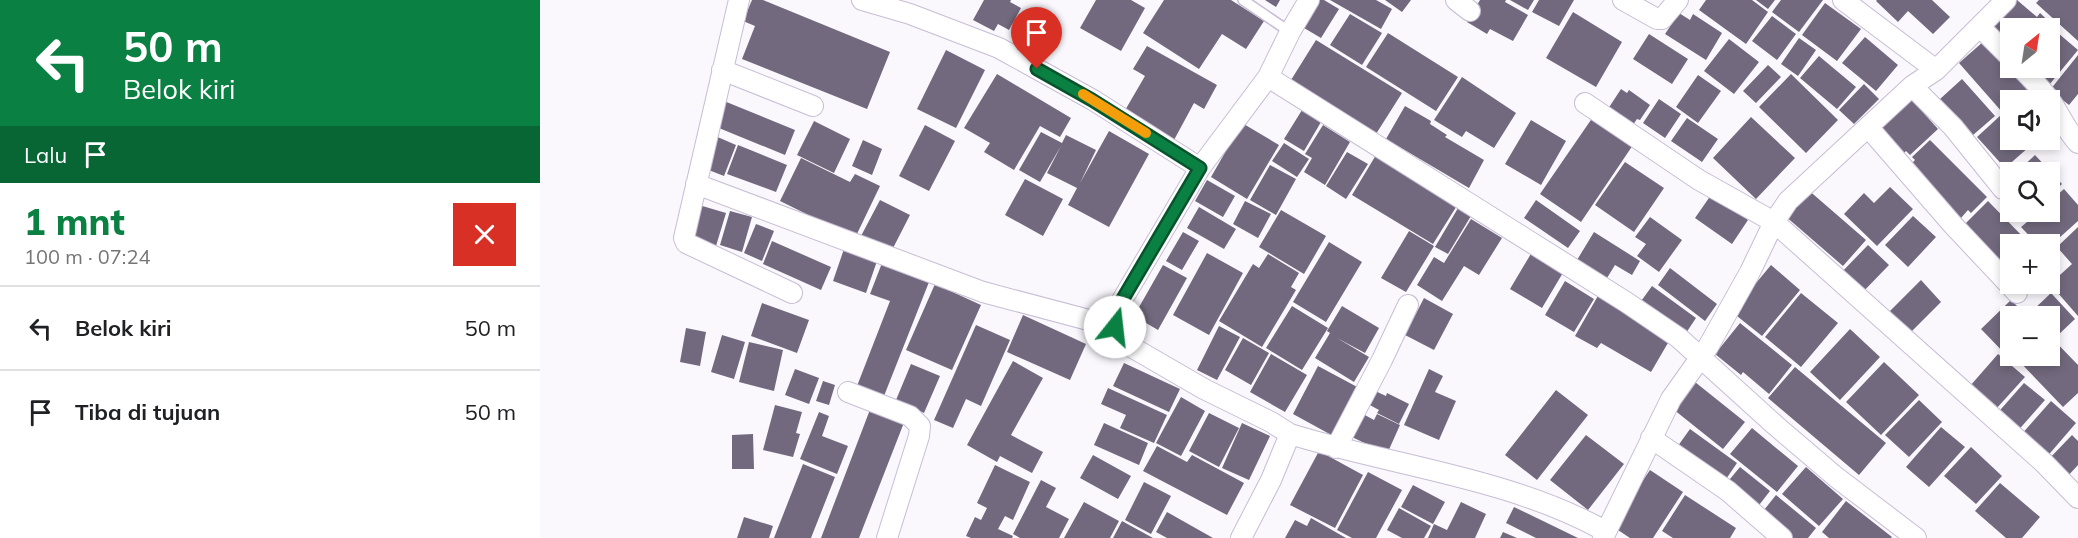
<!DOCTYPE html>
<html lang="id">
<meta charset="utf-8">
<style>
body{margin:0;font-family:Mulish,sans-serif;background:#f2f2f2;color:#202124;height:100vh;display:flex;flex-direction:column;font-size:22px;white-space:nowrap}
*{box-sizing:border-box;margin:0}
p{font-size:20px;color:#757577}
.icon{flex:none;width:33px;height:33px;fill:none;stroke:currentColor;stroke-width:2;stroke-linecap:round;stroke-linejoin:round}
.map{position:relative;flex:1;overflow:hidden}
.details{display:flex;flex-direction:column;background:#fff;width:540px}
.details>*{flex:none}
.top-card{background:#0b8043;color:#fff;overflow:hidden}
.needle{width:39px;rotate:30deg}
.tools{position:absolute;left:1460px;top:18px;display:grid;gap:12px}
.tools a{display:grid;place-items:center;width:60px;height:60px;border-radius:0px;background:#fff;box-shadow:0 3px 9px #0003;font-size:30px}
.pin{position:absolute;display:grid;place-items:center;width:51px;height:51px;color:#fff;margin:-62px -26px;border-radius:50% 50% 50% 0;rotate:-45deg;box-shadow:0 0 6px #0007}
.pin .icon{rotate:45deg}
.me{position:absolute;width:66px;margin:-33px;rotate:16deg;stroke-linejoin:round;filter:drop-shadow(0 0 4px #0008)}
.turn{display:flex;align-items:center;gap:21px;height:126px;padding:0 24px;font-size:27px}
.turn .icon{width:78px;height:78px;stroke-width:2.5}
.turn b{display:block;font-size:42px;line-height:51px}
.then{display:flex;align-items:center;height:57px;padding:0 24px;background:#0003;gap:12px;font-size:22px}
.round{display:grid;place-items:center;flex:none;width:63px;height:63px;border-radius:0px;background:#f2f2f2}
.summary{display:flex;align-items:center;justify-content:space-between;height:102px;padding:0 24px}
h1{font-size:36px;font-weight:800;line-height:45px;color:#0b8043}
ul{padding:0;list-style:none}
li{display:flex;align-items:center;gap:18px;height:84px;padding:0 24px;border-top:2px solid #e0e0e0}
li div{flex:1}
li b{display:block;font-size:22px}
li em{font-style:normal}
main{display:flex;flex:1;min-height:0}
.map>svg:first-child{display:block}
</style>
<main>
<section class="details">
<div class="top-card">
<div class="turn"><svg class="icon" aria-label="left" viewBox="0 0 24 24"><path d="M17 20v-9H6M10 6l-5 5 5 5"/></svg><div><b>50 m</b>Belok kiri</div></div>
<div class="then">Lalu<svg class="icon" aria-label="arrive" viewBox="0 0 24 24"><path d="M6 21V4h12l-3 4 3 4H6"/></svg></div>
</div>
<div class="summary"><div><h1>1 mnt</h1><p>100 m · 07:24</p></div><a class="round" style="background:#d93025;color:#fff"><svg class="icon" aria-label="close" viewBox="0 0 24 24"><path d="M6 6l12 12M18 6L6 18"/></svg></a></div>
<ul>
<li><svg class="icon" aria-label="left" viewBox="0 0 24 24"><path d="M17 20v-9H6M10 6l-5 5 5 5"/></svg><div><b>Belok kiri</b></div><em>50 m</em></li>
<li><svg class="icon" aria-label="arrive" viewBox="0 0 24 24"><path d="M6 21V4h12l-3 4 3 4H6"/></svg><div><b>Tiba di tujuan</b></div><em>50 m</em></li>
</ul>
</section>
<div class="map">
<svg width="1538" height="538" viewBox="0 0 1538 538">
<rect width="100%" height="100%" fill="#faf8fd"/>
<path fill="#72697e" d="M 212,0 L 223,0 L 350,52 L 327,109 L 202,59 L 215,26 L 203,21 Z
M 444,0 L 471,0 L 470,2 L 481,8 L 469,30 L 458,24 L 454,31 L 433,20 Z
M 556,0 L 591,0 L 605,8 L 581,51 L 540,28 Z
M 624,0 L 691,0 L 724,21 L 706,49 L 682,34 L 659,69 L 603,33 Z
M 725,0 L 740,0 L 736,7 Z
M 775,0 L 784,0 L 799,9 L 781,38 L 759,25 Z
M 790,0 L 836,0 L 852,9 L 841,29 Z
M 845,0 L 871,0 L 862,12 Z
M 940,0 L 966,0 L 965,2 L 988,15 L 973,41 L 950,29 L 947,34 L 927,22 Z
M 970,0 L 994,0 L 988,10 Z
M 999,0 L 1034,0 L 1019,26 L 992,12 Z
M 1166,0 L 1212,0 L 1228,12 L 1206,44 L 1159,10 Z
M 1216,0 L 1235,0 L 1228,9 Z
M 1241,0 L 1283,0 L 1259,32 L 1232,12 Z
M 1337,0 L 1392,0 L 1410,17 L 1393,34 L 1368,11 L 1358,22 L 1336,1 Z
M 1470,0 L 1477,0 L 1497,17 L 1500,13 L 1518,30 L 1509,40 L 1509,28 L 1470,28 L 1470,42 L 1449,24 Z
M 1499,0 L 1538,0 L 1538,41 L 1496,3 Z
M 1285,3 L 1321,29 L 1297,61 L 1262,35 Z
M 1033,12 L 1082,42 L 1056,87 L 1006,58 Z
M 1139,13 L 1150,20 L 1153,14 L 1182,33 L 1166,60 L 1125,34 Z
M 810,14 L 842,33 L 822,65 L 790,45 Z
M 1232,16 L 1256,34 L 1237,60 L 1212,41 Z
M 848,33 L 918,77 L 896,111 L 826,67 Z
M 1518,33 L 1538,50 L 1509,85 L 1488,68 L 1509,68 L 1509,44 Z
M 1109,34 L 1148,59 L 1132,84 L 1093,59 Z
M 1325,37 L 1358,65 L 1336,91 L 1302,63 Z
M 1259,38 L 1276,50 L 1258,76 L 1241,64 Z
M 1189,39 L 1219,62 L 1194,94 L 1164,71 Z
M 776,40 L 862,93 L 836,134 L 751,80 Z
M 1444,41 L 1496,100 L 1470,100 L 1470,121 L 1419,63 Z
M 607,46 L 677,85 L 664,109 L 654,103 L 634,140 L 584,112 L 605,76 L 593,69 Z
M 406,50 L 445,70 L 416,128 L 377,109 Z
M 1538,55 L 1538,94 L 1529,105 L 1510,90 Z
M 1279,56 L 1316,87 L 1297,109 L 1260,78 Z
M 1228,65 L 1241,77 L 1216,103 L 1203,91 Z
M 457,74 L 531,118 L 520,137 L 500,126 L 474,170 L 444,152 L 450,143 L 424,128 Z
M 1251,74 L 1298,120 L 1266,153 L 1219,107 Z
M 1158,75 L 1181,91 L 1158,123 L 1136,107 Z
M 922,77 L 976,113 L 954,148 L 926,131 L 922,137 L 894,120 Z
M 1422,79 L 1455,116 L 1433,135 L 1400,99 Z
M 1324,84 L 1339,99 L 1314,124 L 1299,110 Z
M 1081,89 L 1087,93 L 1089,90 L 1110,105 L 1100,120 L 1097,119 L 1090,129 L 1066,112 Z
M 1119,99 L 1141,114 L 1125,138 L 1103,123 Z
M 1371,99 L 1398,129 L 1370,155 L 1366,151 L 1360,157 L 1335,129 Z
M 184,101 L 255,130 L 245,155 L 174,126 Z
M 865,106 L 891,121 L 890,124 L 907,135 L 905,137 L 944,160 L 929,188 L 846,139 Z
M 762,110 L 781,122 L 764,151 L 744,139 Z
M 1055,114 L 1095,142 L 1041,222 L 1000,194 Z
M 1461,115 L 1470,126 L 1470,140 L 1483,140 L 1489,147 L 1465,168 L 1437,137 Z
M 1509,115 L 1517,125 L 1509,132 Z
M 1211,117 L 1255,158 L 1216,199 L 1173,158 Z
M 1147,118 L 1178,139 L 1162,162 L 1131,141 Z
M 991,120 L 1026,141 L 1001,185 L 965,164 Z
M 274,121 L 310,139 L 294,173 L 257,155 Z
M 702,123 L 739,145 L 707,199 L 671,177 Z
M 385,125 L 415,141 L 389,191 L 359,176 Z
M 783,125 L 810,142 L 785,185 L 764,172 L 772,158 L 765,154 Z
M 569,131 L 609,154 L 569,227 L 528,205 L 537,188 L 507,173 L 521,146 L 500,182 L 479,170 L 501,132 L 522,143 L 526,135 L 556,150 L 540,183 Z
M 173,135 L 196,145 L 184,176 L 161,167 Z
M 323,140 L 342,149 L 332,175 L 312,166 Z
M 1390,140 L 1447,197 L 1431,213 L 1428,210 L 1421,218 L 1369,166 L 1375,160 L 1372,157 Z
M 1486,140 L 1501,140 L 1493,146 Z
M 744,143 L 769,159 L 757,177 L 732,161 Z
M 198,145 L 247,165 L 236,192 L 187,174 Z
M 807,152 L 828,164 L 806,199 L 786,186 Z
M 836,155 L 918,204 L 893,244 L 812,195 Z
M 1495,155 L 1522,184 L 1509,196 L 1509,172 L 1483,172 L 1480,169 Z
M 261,158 L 310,182 L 315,174 L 340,186 L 315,238 L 240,201 Z
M 1085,162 L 1124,188 L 1094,232 L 1055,205 Z
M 730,165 L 756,179 L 736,215 L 710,200 Z
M 485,179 L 523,199 L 503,236 L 465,215 Z
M 667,180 L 695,196 L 683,217 L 655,201 Z
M 1350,187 L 1373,209 L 1337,246 L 1304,214 L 1324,193 L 1334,203 Z
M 1266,188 L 1326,240 L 1303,266 L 1244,215 Z
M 1524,189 L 1538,205 L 1538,221 L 1509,247 L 1509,244 L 1497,244 L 1481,227 L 1499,212 L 1509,212 L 1509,202 Z
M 1171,195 L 1208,220 L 1192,244 L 1155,218 Z
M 340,200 L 370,215 L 351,252 L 321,236 Z
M 996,200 L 1040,231 L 1028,248 L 984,218 Z
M 705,201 L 731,214 L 718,238 L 693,224 Z
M 1448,201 L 1490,244 L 1470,244 L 1470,269 L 1465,264 L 1458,270 L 1419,230 Z
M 921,203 L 934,211 L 908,254 L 895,247 Z
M 159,205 L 186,213 L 176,246 L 149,238 Z
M 659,207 L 696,229 L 684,249 L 647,228 Z
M 741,210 L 786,236 L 764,274 L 719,247 Z
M 190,211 L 212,217 L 202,252 L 180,245 Z
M 1478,212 L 1492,212 L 1484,219 Z
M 1373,216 L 1396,237 L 1368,267 L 1345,245 Z
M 1110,217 L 1142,240 L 1119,272 L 1097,256 L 1106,244 L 1095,237 Z
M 931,219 L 962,238 L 939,275 L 924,266 L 902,301 L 877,285 L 894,257 L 904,263 Z
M 216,224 L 234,231 L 222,261 L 204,253 Z
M 1538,227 L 1538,316 L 1510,284 L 1532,264 L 1517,247 Z
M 869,231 L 894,246 L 866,292 L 841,278 Z
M 643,232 L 659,241 L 642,270 L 626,261 Z
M 1054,232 L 1100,261 L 1092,275 L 1075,265 L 1067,278 L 1037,260 Z
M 232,241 L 291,267 L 281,290 L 223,264 Z
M 789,242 L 822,262 L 786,322 L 753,302 Z
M 1328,245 L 1349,265 L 1319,296 L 1298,276 Z
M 304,249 L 337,261 L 326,293 L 293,281 Z
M 992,252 L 1024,271 L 1002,308 L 970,289 Z
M 667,253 L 703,273 L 669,335 L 633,315 Z
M 728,254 L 759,273 L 751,287 L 756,290 L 722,347 L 679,321 L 713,264 L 719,268 Z
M 342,263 L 389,282 L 344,396 L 317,386 L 350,301 L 330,294 Z
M 623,265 L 647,278 L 618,330 L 594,316 Z
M 1231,265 L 1260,290 L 1222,336 L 1192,312 Z
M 1130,268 L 1177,304 L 1165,321 L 1118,285 Z
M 1381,280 L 1401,302 L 1365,338 L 1344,317 Z
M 1025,281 L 1054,299 L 1034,332 L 1005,315 Z
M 395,284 L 441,305 L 412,370 L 366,350 Z
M 1112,286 L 1156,318 L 1144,336 L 1099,304 Z
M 1261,293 L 1298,323 L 1261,367 L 1225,337 Z
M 1511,293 L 1535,319 L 1516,337 L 1509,330 L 1509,316 L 1497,316 L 1492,311 Z
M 1059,294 L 1132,336 L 1111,372 L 1061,343 L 1057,348 L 1035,336 Z
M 884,298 L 913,314 L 894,350 L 865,335 Z
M 1471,300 L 1487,316 L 1470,316 L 1470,356 L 1473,356 L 1470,359 L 1441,329 Z
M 222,303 L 269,320 L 257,353 L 211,336 Z
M 752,306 L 788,328 L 762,370 L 726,348 Z
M 802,306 L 839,328 L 825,353 L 797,338 L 829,357 L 814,382 L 775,358 L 790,333 L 787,331 Z
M 483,315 L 546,344 L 530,380 L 467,352 Z
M 1200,323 L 1252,365 L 1229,394 L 1203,372 L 1201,375 L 1175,354 Z
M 436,325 L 470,340 L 441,406 L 426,399 L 413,428 L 394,420 Z
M 679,326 L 700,337 L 677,380 L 657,370 Z
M 146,328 L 166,332 L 160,366 L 140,362 Z
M 1310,329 L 1340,357 L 1300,400 L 1270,372 Z
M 182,335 L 205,342 L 194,379 L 171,372 Z
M 1509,335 L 1538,365 L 1538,393 L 1523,407 L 1476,358 L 1478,356 L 1509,356 Z
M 703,338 L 729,353 L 711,385 L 685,370 Z
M 209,342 L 243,350 L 234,391 L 199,382 Z
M 731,354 L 767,375 L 745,412 L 710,392 Z
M 1458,354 L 1485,377 L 1456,409 L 1430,386 Z
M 473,361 L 503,378 L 471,435 L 503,452 L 492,473 L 460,456 L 457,462 L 427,445 Z
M 1344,362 L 1379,395 L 1341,435 L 1306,402 Z
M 584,363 L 640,389 L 629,412 L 573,386 Z
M 371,364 L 400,376 L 384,413 L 356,400 Z
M 778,366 L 821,389 L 795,437 L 753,414 Z
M 1255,367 L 1346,443 L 1319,475 L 1228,398 Z
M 255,369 L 279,378 L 269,404 L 245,395 Z
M 889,369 L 903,376 L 895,392 L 916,401 L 899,440 L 864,425 Z
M 283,381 L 295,385 L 289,405 L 276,401 Z
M 1155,382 L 1205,422 L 1183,449 L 1133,409 Z
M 1484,383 L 1505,400 L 1475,434 L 1454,417 Z
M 568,388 L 627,415 L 614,443 L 580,428 L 586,415 L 561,404 Z
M 833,390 L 846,396 L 847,393 L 869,404 L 859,424 L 837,413 L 839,410 L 826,403 Z
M 1016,390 L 1048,415 L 997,480 L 965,455 Z
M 641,397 L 665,411 L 641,456 L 616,443 Z
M 1379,400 L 1402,422 L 1369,457 L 1345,435 Z
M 1511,401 L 1536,423 L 1505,459 L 1480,436 Z
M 235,405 L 262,412 L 256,433 L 260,434 L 253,457 L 223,450 Z
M 331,407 L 365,420 L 319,538 L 281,538 Z
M 279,412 L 289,416 L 282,436 L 308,446 L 297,474 L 260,459 Z
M 669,413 L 699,428 L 679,467 L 649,451 Z
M 823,414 L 834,420 L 837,414 L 860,425 L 847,454 L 812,437 Z
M 564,423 L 608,443 L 599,465 L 554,445 Z
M 702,423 L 730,436 L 709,480 L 682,468 Z
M 1401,427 L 1425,447 L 1389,487 L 1366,467 Z
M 1212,428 L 1258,466 L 1237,492 L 1190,454 Z
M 1150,429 L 1197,463 L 1182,485 L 1135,450 Z
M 213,434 L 214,469 L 192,469 L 192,435 Z
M 1046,435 L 1084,464 L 1048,510 L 1010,480 Z
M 1532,435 L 1538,441 L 1538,465 L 1526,478 L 1507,461 Z
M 617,446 L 647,462 L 652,455 L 704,483 L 687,515 L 603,471 Z
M 1431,447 L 1462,476 L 1436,504 L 1404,476 Z
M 779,451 L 823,475 L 795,528 L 750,505 Z
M 553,455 L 591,476 L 578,499 L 540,478 Z
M 263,464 L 295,477 L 284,505 L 271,538 L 234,538 Z
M 455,465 L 490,482 L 473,520 L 465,516 L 458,529 L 473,536 L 472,538 L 431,538 L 426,536 L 435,517 L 441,520 L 447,508 L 437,503 Z
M 1200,467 L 1230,491 L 1216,509 L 1185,485 Z
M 1266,467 L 1303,499 L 1279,526 L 1242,494 Z
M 1110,470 L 1143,492 L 1113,538 L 1090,538 L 1072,526 Z
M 828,472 L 862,490 L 836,538 L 812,538 L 797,530 Z
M 501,480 L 516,488 L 506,507 L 529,519 L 519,538 L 480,538 L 473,534 Z
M 604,482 L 631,496 L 611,534 L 585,520 Z
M 1460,483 L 1500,517 L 1482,538 L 1466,538 L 1435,511 Z
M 873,485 L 905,502 L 893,524 L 861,507 Z
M 1145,495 L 1196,528 L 1190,538 L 1133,538 L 1122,531 Z
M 1236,495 L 1276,528 L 1268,538 L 1247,538 L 1220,515 Z
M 1306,501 L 1352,537 L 1351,538 L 1289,538 L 1282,532 Z
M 544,502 L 579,521 L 570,538 L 524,538 Z
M 921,502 L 946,514 L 935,538 L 888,538 L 894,524 L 907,530 Z
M 974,507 L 1038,538 L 996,538 L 966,523 Z
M 859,508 L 891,526 L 884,538 L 862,538 L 847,530 Z
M 627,512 L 673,538 L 627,538 L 616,532 Z
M 204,517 L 233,526 L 229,538 L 197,538 Z
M 771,518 L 806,538 L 745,538 L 755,520 L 767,526 Z
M 582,521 L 613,538 L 573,538 Z
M 963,532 L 977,538 L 960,538 Z"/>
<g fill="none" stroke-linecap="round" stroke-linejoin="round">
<g stroke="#c7bdd5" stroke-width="12">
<path id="lane" d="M 703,0 L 750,32"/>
</g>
<g stroke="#c7bdd5" stroke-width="22">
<path id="street" d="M 199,0 L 144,238 L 146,243 L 252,293
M 322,0 L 370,14 L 459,48 L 553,100 L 660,168
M 916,0 L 930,11
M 1083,0 L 1117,19 L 1122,19 L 1138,0
M 1303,0 L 1396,70
M 1440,27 L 1470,57
M 1481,68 C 1492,79 1503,90 1512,103 C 1521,117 1527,131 1538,143
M 182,70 L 273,106
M 728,77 L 1086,302 L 1139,338 L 1235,425 L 1296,477 L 1376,538
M 1372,86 L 1413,127 L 1463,189
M 1045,103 L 1159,180 L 1234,222 L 1504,463 L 1538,498
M 1328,127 L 1413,225 L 1477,293
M 156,184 L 443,292 L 575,327
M 308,392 L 370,416 L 380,426 L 379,436 L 347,538
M 750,434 C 853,466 970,478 1065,531
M 1111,438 L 1188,491 L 1242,538
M 796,448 L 842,360 L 868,305
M 701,538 L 731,480 L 750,434 L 731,422 L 664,389 L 588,345 L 575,327 L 581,302 L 660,168 L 728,77 L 750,32 L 769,0
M 1063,538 L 1131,399 L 1168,347 L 1210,272 L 1234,222 L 1248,201 L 1372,86 L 1396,70 L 1466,0"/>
</g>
<use href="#lane" stroke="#fff" stroke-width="9"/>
<use href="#street" stroke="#fff" stroke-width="20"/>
</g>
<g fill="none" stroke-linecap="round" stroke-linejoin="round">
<g stroke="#07532c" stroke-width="15">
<path id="route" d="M 497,69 L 552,100 L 660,168 L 581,302 L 575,327"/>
</g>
<use href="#route" stroke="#0b8043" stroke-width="10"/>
<path stroke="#f59e0b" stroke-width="10" d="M 543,94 L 606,133"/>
</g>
</svg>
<div class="tools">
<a><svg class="needle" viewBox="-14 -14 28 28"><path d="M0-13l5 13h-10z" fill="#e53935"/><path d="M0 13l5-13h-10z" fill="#757577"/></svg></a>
<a><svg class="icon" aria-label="sound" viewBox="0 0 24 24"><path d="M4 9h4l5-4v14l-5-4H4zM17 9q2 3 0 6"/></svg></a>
<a><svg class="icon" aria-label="search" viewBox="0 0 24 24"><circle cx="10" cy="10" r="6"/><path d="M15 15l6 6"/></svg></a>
<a>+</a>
<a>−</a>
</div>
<div class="pin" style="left:497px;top:69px;background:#d93025"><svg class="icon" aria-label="arrive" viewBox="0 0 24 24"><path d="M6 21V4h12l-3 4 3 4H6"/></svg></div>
<svg class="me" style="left:575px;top:327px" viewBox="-20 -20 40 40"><circle r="19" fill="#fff"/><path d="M0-13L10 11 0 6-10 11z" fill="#0b8043"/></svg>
</div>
</main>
